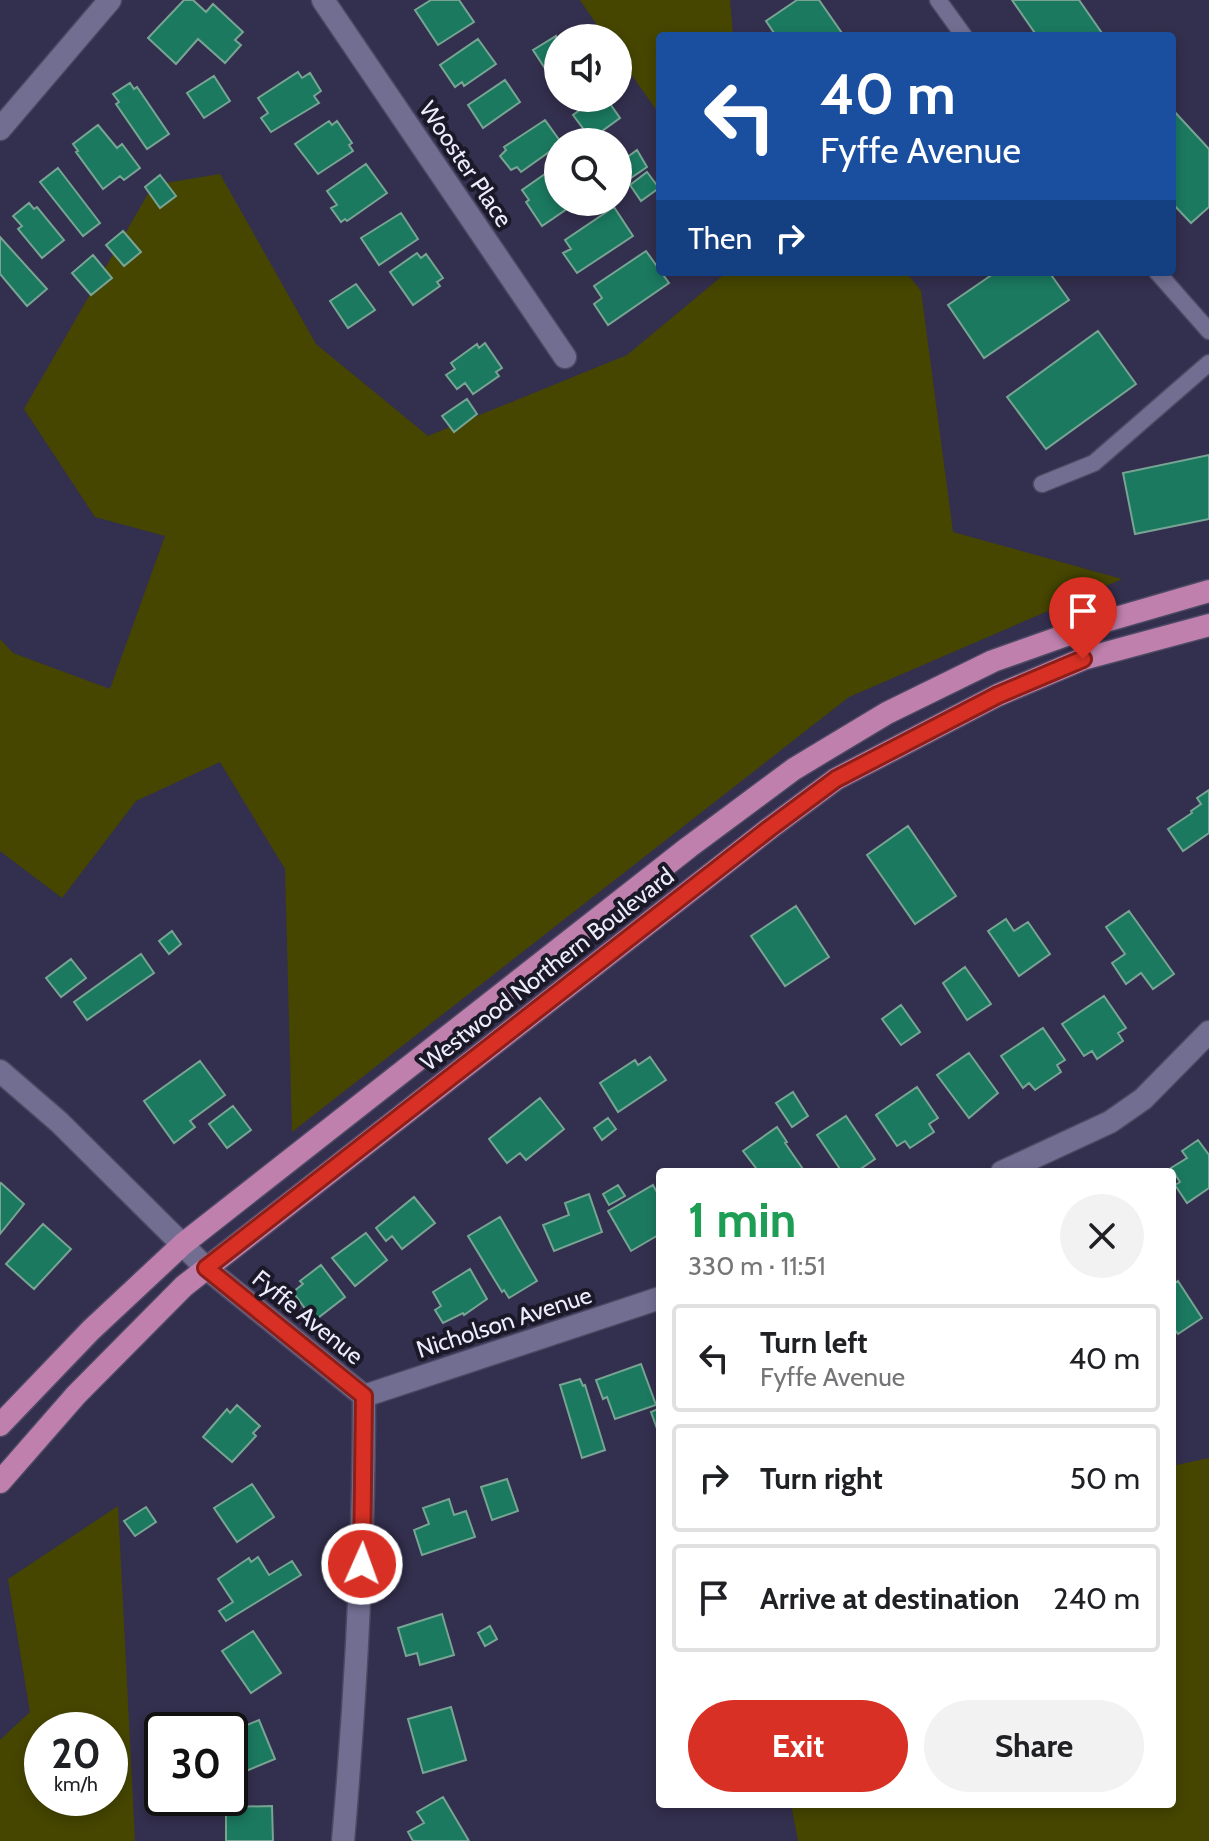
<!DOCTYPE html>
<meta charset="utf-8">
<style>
body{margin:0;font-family:Cabin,sans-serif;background:#f2f2f2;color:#202124;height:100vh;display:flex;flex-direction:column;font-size:30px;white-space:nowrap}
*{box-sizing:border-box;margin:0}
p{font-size:26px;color:#757577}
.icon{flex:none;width:44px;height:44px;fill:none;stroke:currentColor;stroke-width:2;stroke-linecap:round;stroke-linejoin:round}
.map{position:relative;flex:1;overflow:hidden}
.drawer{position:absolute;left:656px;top:1168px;width:520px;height:640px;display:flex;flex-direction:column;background:#fff;border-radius:8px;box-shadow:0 4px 12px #0003}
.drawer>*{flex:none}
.banner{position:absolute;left:656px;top:32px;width:520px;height:244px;border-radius:8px;box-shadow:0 4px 12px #0003;background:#1a4fa0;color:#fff;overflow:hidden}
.buttons{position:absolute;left:544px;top:24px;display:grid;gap:16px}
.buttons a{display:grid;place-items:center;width:88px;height:88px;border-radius:50%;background:#fff;box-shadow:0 4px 12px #0003;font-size:40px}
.speed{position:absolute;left:24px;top:1712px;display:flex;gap:16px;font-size:40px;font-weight:700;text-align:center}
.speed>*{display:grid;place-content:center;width:104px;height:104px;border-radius:50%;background:#fff;box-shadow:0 4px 12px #0003;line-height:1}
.speed small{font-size:20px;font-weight:400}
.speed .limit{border:4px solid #111;border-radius:12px;background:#fff;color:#111}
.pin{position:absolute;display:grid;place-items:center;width:68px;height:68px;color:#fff;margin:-82px -34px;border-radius:50% 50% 50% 0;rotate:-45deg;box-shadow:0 0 8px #0007}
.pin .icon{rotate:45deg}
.me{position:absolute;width:88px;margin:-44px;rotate:2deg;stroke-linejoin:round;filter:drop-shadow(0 0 6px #0008)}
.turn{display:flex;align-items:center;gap:28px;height:168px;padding:0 32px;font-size:36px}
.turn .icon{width:104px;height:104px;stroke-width:2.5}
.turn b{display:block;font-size:56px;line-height:68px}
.then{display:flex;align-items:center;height:76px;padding:0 32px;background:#0003;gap:16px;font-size:30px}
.round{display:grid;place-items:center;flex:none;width:84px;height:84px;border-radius:42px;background:#f2f2f2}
.head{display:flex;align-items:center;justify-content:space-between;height:136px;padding:0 32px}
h1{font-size:48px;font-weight:800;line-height:60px;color:#1e9e55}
.action{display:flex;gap:16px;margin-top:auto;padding:16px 32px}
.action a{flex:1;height:92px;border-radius:48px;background:#d93025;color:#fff;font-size:32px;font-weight:800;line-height:92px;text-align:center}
.action a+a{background:#f2f2f2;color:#202124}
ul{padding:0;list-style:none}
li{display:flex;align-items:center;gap:24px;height:108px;margin:0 16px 12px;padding:0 16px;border:4px solid #e0e0e0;border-radius:8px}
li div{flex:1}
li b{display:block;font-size:30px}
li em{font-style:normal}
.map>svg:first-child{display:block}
</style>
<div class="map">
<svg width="1209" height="1841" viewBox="0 0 1209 1841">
<rect width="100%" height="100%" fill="#332f4e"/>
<path fill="#464600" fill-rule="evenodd" d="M 580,0 L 730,0 L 733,36 L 660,36 L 660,115 L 618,56 L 618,38 L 606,38 Z
M 220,174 L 316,344 L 428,436 L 627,355 L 727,272 L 906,272 L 921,291 L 953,532 L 1122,579 L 849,697 L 292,1132 L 285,869 L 220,762 L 136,801 L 62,898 L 0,851 L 0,639 L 13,653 L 110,689 L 165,536 L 95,517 L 24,409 L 153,185 Z
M 1209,1458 L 1209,1841 L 798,1841 L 791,1804 L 1172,1804 L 1172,1466 Z
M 118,1506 L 135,1841 L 0,1841 L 0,1740 L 30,1712 L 8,1579 ZM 110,1730 L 110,1798 L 42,1798 L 42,1730 Z"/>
<path fill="#1b7960" stroke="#77a493" stroke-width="2" d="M 184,0 L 193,0 L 206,12 L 213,4 L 243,32 L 235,40 L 241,45 L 225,63 L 198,39 L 176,64 L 148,38 Z
M 431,0 L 459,0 L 474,22 L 438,45 L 415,10 Z
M 797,0 L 819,0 L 844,36 L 776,36 L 766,21 Z
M 1012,0 L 1079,0 L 1104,36 L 1037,36 Z
M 556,36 L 558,40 L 558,75 L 552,79 L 533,50 Z
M 478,39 L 496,64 L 464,86 L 462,82 L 455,87 L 440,65 Z
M 298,72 L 302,78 L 310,73 L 321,91 L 314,96 L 319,103 L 271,132 L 261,118 L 268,113 L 258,98 Z
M 214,76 L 230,101 L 204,118 L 187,93 Z
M 505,80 L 520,102 L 483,128 L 468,105 Z
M 130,83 L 134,89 L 137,87 L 169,134 L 147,149 L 116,104 L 119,102 L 113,94 Z
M 596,98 L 606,98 L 620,118 L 591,139 L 573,115 Z
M 1172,109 L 1209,149 L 1209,207 L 1191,223 L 1172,203 Z
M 545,120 L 560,141 L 555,144 L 556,147 L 521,172 L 517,167 L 511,170 L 500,156 L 506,150 L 504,147 Z
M 329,121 L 332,125 L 337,121 L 352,143 L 349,145 L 353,151 L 318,174 L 295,144 Z
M 98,125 L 117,148 L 122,144 L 140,168 L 124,180 L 120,176 L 103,189 L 76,152 L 78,151 L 73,144 Z
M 637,150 L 647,167 L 625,182 L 618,172 L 618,164 Z
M 366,164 L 387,193 L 347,221 L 345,219 L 341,222 L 331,208 L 337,205 L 327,191 Z
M 558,165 L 558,202 L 577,202 L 542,226 L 526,202 L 529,200 L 522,190 Z
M 58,168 L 100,223 L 83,236 L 40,182 Z
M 647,172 L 659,188 L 641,201 L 630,185 Z
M 160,175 L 176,196 L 160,208 L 145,187 Z
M 29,203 L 34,209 L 37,207 L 64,240 L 42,258 L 18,229 L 22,226 L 13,216 Z
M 614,207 L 633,236 L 577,273 L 563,253 L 571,249 L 565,240 Z
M 401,213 L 418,239 L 379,265 L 361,238 Z
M 123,231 L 141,252 L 124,266 L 106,245 Z
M 0,237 L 47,289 L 27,306 L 0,274 Z
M 646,251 L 669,283 L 608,325 L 594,304 L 602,298 L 594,286 Z
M 417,253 L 421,258 L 426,254 L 443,278 L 437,282 L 440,286 L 413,305 L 390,272 Z
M 93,255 L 112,278 L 91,295 L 72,273 Z
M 996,272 L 1049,272 L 1069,300 L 984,358 L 948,305 Z
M 356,284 L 375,310 L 348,328 L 330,301 Z
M 1098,331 L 1136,384 L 1046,449 L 1007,397 Z
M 485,343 L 502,368 L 496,372 L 499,376 L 473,394 L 465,383 L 457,389 L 446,375 L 455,369 L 451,363 L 477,344 L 479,348 Z
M 467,399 L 477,414 L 454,432 L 442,416 Z
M 1209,455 L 1209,519 L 1135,534 L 1123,473 Z
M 1209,790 L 1209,833 L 1183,851 L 1168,829 L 1192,813 L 1191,811 L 1201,804 L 1197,798 Z
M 908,826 L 956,896 L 915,924 L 867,855 Z
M 796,906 L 829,957 L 785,986 L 751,936 Z
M 1129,911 L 1174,974 L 1153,989 L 1141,973 L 1126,984 L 1112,963 L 1125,954 L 1106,927 Z
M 1006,919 L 1014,931 L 1028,922 L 1050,954 L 1019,976 L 988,931 Z
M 172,931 L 181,944 L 169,954 L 159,941 Z
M 141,954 L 154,973 L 87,1020 L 74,1002 Z
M 71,959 L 86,978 L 61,997 L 46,978 Z
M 965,967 L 991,1004 L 967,1020 L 943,983 Z
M 1104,996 L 1126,1028 L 1118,1033 L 1123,1041 L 1097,1059 L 1092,1051 L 1084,1056 L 1062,1024 Z
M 901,1005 L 920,1032 L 901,1045 L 882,1019 Z
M 1043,1028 L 1065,1060 L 1057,1065 L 1061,1072 L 1035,1090 L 1029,1083 L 1023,1088 L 1001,1056 Z
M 969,1053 L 998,1093 L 969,1118 L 937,1075 Z
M 650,1057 L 666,1080 L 618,1112 L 600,1083 L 635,1060 L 638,1065 Z
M 200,1061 L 225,1095 L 190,1121 L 195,1127 L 174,1143 L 144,1101 Z
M 917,1087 L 938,1118 L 929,1124 L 934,1132 L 910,1148 L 905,1141 L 897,1146 L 876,1115 Z
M 793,1092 L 808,1116 L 792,1127 L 776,1103 Z
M 540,1098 L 564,1129 L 526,1160 L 520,1153 L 507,1163 L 489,1139 Z
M 233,1106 L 251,1130 L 227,1148 L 209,1124 Z
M 846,1116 L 875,1159 L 856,1172 L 842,1172 L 817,1135 Z
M 608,1118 L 616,1129 L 602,1140 L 594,1128 Z
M 777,1127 L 787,1142 L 785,1143 L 805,1172 L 759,1172 L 743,1151 Z
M 1198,1140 L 1209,1155 L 1209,1188 L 1187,1203 L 1175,1185 L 1180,1182 L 1171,1168 L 1187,1158 L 1182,1151 Z
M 1,1183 L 24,1204 L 0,1234 L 0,1184 Z
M 618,1185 L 625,1196 L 609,1205 L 603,1194 Z
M 653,1185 L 660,1198 L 660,1234 L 631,1251 L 608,1211 Z
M 589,1194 L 602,1232 L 554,1251 L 543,1225 L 569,1215 L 565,1203 Z
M 414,1197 L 435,1223 L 402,1249 L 392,1236 L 386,1241 L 376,1228 Z
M 500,1217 L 537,1281 L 509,1298 L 504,1290 L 502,1292 L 468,1236 Z
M 43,1224 L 71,1249 L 34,1289 L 6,1264 Z
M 366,1233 L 387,1260 L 355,1286 L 332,1258 Z
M 321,1265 L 345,1297 L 314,1321 L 293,1292 L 303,1284 L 300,1281 Z
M 470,1269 L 487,1299 L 464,1315 L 463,1313 L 443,1323 L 435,1310 L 441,1306 L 433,1292 Z
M 1178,1281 L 1202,1318 L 1178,1334 L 1172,1326 L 1172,1285 Z
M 641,1364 L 656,1405 L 615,1419 L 607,1397 L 603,1399 L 596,1380 Z
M 580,1379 L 583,1386 L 585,1385 L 605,1450 L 582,1458 L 560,1385 Z
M 237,1405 L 260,1426 L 253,1433 L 256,1436 L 232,1462 L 203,1437 L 227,1409 L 230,1413 Z
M 660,1408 L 660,1437 L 651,1412 Z
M 507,1479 L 518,1511 L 492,1520 L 481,1487 Z
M 252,1484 L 274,1517 L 237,1542 L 214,1508 Z
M 449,1499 L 454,1515 L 466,1511 L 475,1537 L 422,1555 L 414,1530 L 429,1524 L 423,1508 Z
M 146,1507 L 156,1522 L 135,1536 L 124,1521 Z
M 258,1557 L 269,1575 L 292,1561 L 301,1575 L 226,1621 L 219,1611 L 233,1602 L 218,1579 L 249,1558 L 251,1562 Z
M 442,1614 L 454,1655 L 420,1665 L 417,1653 L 406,1656 L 398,1628 Z
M 490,1626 L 497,1639 L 485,1646 L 478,1633 Z
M 253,1631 L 281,1673 L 251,1693 L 222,1651 Z
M 451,1707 L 466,1760 L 423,1773 L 408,1719 Z
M 259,1720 L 275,1759 L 234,1776 L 230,1768 L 230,1732 Z
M 443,1797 L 469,1841 L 413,1841 L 408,1832 L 424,1823 L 417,1812 Z
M 272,1806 L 273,1841 L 226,1841 L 226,1807 Z"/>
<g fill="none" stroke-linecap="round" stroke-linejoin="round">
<g stroke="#4d4963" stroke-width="19">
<path id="service" d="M 938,0 L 964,36
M 1157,272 L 1209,331
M 1042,484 L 1094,463 L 1209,363"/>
</g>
<g stroke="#4d4963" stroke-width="25">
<path id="minor" d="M 323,0 L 565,357
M 0,129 L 110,0
M 0,1071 L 59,1122 L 206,1268 L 364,1396
M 1002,1172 L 1110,1122 L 1143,1099 L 1209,1032
M 364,1396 L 660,1298
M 343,1841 C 356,1692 364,1545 364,1396"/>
</g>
<g stroke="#4d4963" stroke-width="25">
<path id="primary" d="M 0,1425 L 91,1330 L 183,1244 L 689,847 L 794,769 L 887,713 L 993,661 L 1109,620 L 1209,591
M 0,1482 L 76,1395 L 184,1286 L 770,828 L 836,779 L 998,695 L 1083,659 L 1209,625"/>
</g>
<use href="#service" stroke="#726e92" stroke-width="16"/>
<use href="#minor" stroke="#726e92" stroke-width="22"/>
<use href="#primary" stroke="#bf80ad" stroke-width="22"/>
</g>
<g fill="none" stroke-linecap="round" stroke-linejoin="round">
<g stroke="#8d1f18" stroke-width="20">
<path id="route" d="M 362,1564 L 364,1396 L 206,1268 L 770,828 L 836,779 L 998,695 L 1083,659"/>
</g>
<use href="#route" stroke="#d93025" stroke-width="14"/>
</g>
<g text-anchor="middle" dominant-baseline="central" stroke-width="8" stroke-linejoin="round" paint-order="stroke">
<g font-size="24" fill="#edecfc" stroke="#1b1928">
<text transform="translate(466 164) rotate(56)">Wooster Place</text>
<text transform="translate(547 969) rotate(-38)">Westwood Northern Boulevard</text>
<text transform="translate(308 1317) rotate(39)">Fyffe Avenue</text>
<text transform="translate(504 1322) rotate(-18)">Nicholson Avenue</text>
</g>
</g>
</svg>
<div class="buttons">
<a><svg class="icon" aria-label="sound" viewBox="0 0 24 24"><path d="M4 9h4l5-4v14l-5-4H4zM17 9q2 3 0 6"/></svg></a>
<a><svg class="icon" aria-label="search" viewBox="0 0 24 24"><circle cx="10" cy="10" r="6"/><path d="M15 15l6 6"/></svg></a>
</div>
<div class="speed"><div>20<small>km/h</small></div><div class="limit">30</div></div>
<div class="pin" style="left:1083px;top:659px;background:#d93025"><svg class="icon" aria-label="arrive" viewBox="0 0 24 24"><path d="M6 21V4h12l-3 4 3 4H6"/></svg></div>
<svg class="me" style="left:362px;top:1564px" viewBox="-20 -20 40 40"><circle r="17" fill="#d93025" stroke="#fff" stroke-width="3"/><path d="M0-11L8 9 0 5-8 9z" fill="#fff"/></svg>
<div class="banner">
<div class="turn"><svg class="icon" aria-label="left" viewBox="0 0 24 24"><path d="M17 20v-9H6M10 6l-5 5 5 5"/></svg><div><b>40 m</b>Fyffe Avenue</div></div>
<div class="then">Then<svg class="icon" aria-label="right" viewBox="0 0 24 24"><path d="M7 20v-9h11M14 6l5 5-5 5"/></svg></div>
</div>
<section class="drawer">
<div class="head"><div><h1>1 min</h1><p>330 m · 11:51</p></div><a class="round"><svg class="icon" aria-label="close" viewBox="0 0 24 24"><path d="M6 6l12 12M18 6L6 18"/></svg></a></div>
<ul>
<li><svg class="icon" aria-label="left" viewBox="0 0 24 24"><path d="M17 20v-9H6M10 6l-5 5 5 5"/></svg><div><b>Turn left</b><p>Fyffe Avenue</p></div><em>40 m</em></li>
<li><svg class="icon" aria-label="right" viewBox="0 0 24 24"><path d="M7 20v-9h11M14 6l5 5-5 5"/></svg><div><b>Turn right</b></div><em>50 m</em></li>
<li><svg class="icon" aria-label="arrive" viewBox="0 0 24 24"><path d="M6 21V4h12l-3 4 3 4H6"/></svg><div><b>Arrive at destination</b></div><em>240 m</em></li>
</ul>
<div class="action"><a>Exit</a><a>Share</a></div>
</section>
</div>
